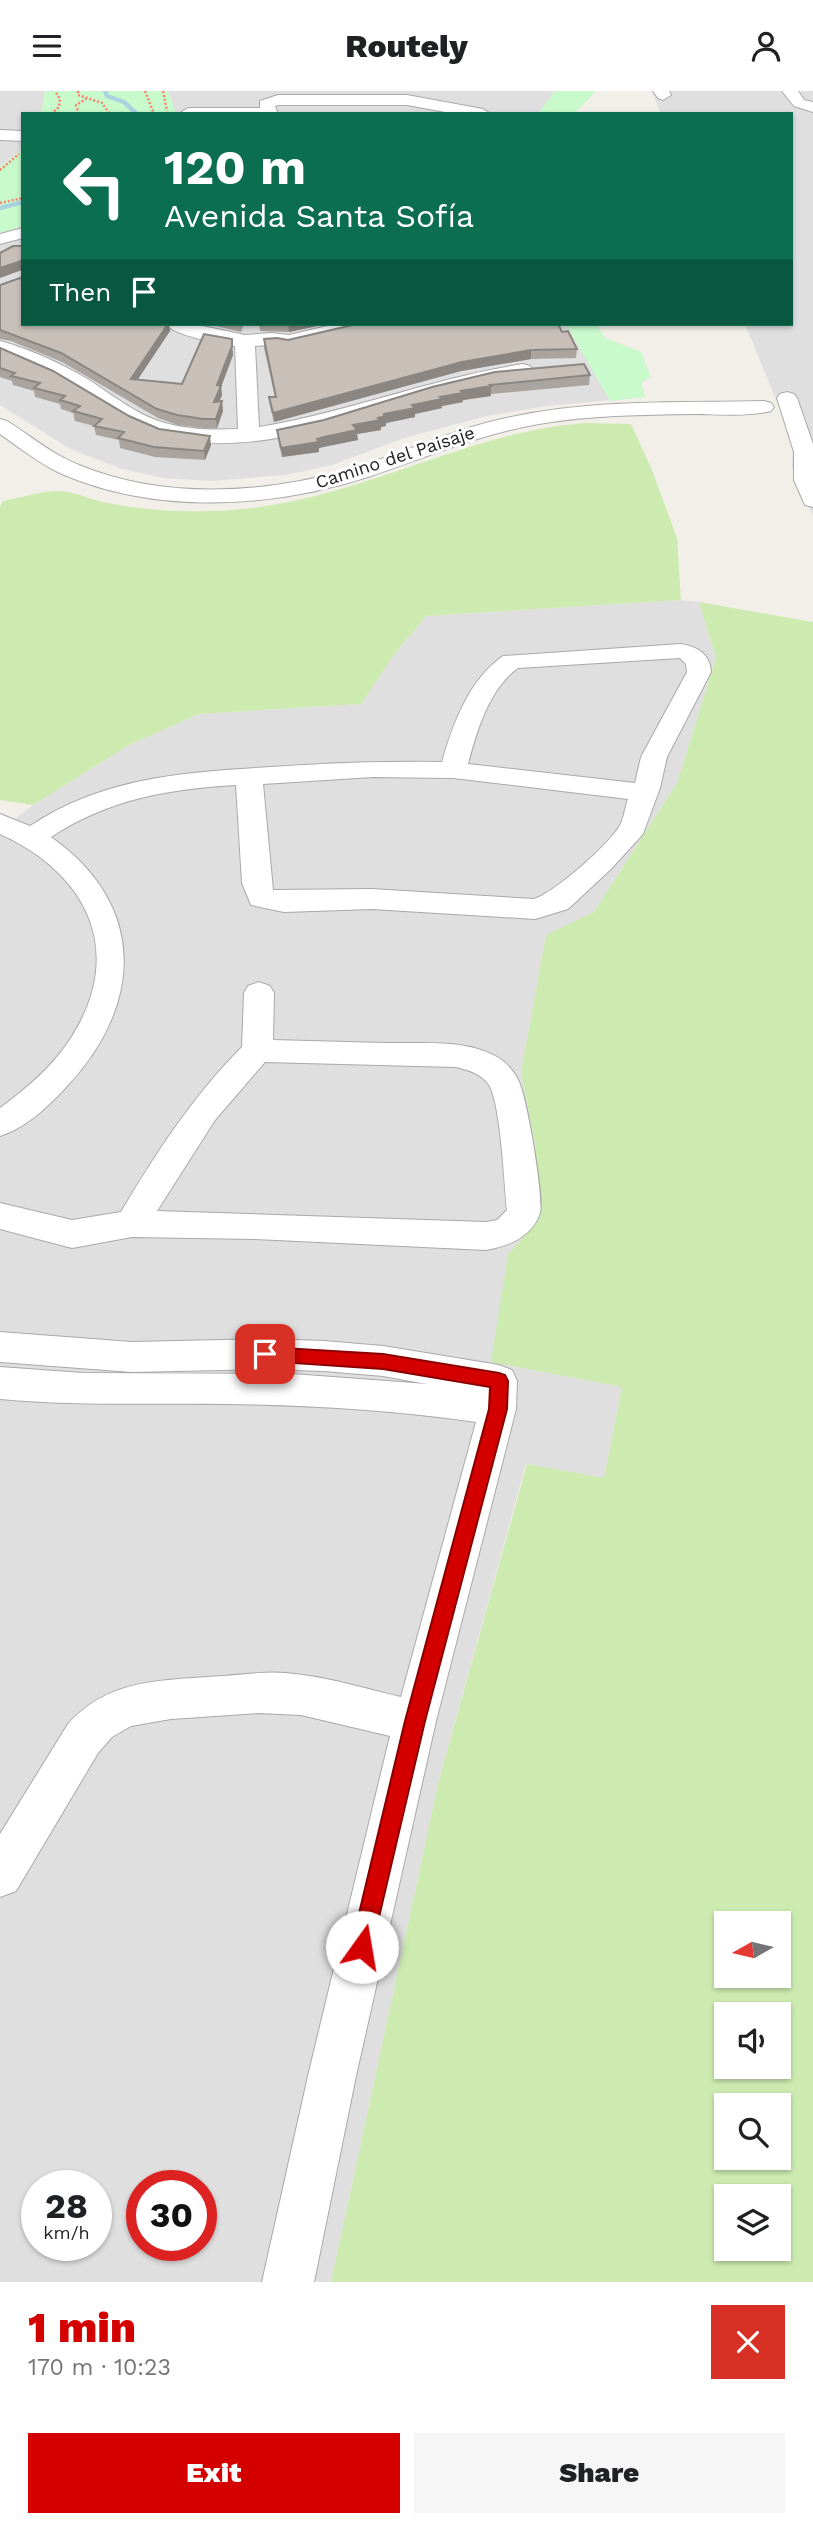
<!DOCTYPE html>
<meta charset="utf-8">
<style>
body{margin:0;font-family:"Work Sans",sans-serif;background:#f6f6f6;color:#202124;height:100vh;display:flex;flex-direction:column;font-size:26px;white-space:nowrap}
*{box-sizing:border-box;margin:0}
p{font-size:23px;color:#757577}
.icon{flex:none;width:38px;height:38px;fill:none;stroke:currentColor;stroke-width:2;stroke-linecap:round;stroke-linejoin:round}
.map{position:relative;height:2191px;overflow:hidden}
.side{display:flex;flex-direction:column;background:#fff;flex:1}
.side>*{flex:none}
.banner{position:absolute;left:21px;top:21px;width:772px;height:214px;border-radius:0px;box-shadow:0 2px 5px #0004;background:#0b6e4f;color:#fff;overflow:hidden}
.needle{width:46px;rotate:262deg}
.controls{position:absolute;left:714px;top:1820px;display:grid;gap:14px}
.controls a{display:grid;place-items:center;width:77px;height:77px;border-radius:0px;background:#fff;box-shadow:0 2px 5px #0004;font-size:35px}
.speed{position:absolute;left:21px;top:2079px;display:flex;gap:14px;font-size:35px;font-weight:700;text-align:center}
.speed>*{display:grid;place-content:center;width:91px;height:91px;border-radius:50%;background:#fff;box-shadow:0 2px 5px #0004;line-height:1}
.speed small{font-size:18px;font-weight:400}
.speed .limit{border:10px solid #d22;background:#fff;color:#111}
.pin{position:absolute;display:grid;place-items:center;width:60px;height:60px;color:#fff;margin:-30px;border-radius:14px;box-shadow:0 4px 10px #0006}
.me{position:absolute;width:77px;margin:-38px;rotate:13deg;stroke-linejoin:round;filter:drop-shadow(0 0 5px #0008)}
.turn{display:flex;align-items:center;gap:24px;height:147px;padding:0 28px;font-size:32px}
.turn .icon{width:91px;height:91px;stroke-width:2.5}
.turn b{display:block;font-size:49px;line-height:60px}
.then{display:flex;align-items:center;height:66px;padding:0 28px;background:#0003;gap:14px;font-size:26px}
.round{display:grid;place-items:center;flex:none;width:74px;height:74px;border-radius:0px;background:#f6f6f6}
.summary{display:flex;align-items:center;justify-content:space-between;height:119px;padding:0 28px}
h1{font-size:42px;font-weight:800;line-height:52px;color:#d40000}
.cta{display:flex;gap:14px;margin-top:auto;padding:14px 28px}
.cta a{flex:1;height:80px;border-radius:0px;background:#d40000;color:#fff;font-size:28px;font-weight:800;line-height:80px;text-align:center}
.cta a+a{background:#f6f6f6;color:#202124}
header{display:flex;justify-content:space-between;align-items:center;height:91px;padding:0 28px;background:#fff;font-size:32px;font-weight:800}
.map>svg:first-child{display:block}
</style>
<header><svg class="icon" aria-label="menu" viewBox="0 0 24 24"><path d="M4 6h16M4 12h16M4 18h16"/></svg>Routely<svg class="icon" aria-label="person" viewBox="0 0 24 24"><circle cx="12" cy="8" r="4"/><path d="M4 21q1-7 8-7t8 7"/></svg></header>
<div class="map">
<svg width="813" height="2191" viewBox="0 0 813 2191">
<rect width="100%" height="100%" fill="#f2efe9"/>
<path fill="#e0dfdf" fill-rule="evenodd" d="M 0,0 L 45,0 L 41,23 L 23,23 L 23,58 L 0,76 Z
M 168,0 L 596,0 L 573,23 L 176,23 Z
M 652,0 L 813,0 L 813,425 L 792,376 L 793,350 L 745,233 L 791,233 L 791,23 L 661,23 Z
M 23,135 L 23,233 L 596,233 L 605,247 L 641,261 L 650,285 L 641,293 L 645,306 L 547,315 L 487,325 L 404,347 L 332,374 L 286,384 L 212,390 L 164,387 L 122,378 L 70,358 L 0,314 L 0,142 Z
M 681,509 L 699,511 L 716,567 L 677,692 L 594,821 L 546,845 L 521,981 L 536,1057 L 532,1137 L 508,1163 L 622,1296 L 604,1388 L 526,1373 L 439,1689 L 331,2191 L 0,2191 L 0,740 L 33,714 L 129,654 L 199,623 L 361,613 L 393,565 L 426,525 ZM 37,2095 L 96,2095 L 96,2154 L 37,2154 ZM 142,2095 L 201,2095 L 201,2154 L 142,2154 Z"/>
<path fill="#cdebb0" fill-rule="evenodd" d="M 585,332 L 631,333 L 652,379 L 677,447 L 681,509 L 426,525 L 393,565 L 361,613 L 199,623 L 129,654 L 33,714 L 0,709 L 0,415 L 3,410 C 20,407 43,399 61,400 C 76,401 92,409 107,412 C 159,422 214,423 266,415 C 376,399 475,340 585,332 Z
M 699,511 L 813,531 L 813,2191 L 331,2191 L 439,1689 L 527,1373 L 604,1387 L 622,1296 L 491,1271 L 508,1163 L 532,1137 L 536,1057 L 521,981 L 546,844 L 594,821 L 677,692 L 716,567 ZM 726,1832 L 779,1832 L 779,1885 L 726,1885 ZM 726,1923 L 779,1923 L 779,1976 L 726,1976 ZM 726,2014 L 779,2014 L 779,2067 L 726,2067 ZM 726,2105 L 779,2105 L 779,2158 L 726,2158 Z"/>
<path fill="#c8facc" d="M 45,0 L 168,0 L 176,23 L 41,23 Z
M 555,0 L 596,0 L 573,23 L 538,23 Z
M 23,58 L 23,135 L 0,142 L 0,76 Z
M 566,233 L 596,233 L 605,247 L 641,261 L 650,285 L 641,293 L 645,306 L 610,310 Z"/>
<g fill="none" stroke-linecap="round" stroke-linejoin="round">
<path stroke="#aad3df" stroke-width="4.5" d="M 105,0 L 107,5 L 124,11 L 137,23
M 0,117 L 23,111"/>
<g stroke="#a9a9a9" stroke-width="2">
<path id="minor" d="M 653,0 L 669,0 L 671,4 L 663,9 L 658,7 Z
M 782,0 L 798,0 L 804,9 L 813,11 L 813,21 L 794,15 Z
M 278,4 L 407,4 L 483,18 L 491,23 L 456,23 L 407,14 L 279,14 L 275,15 L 278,23 L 180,22 L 188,17 L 260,17 L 260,10 Z
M 0,39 L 23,40 L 23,50 L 0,49 Z
M 23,137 L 23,147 L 0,153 L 0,143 Z
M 166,233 L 193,233 L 245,244 L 272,242 L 289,244 L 336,233 L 368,233 L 366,237 L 288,256 L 278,253 L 255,255 L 259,336 C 349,321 433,287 523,273 L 530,275 L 533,279 L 530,283 C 501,291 471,293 441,301 C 351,326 251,372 156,343 C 121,332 94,308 63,291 C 43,279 21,272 0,263 L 0,250 C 30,258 62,273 89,289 C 114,305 139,326 169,333 C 192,339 215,339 238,338 L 235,255 C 219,252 174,245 166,233 Z
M 787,301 L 794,303 L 797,307 L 813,353 L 813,416 L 805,414 L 794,389 L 794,361 L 777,307 L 780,303 Z
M 764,310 L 771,312 L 774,316 L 771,320 C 747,326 718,323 692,323 C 641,324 590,324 539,333 C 479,343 425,367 368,386 C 272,417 157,424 62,383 C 40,373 20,357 0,343 L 0,328 L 7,330 C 31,345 53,364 79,374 C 163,409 264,403 350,378 C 404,362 455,337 511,326 C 594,308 680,312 764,310 Z
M 681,553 C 698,556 710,563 711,581 L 667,666 L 660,697 L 643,743 L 611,778 L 568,818 L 535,828 L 372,818 L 284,821 L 251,814 L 242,792 L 236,694 C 169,698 108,708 51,746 C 146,813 144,912 68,994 C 50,1014 26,1037 0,1045 L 0,1017 C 26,998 51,977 69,950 C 127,863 89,783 0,743 L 0,723 L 30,735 C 103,686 186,681 271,676 C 328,672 385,670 442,671 C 453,632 469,589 503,565 ZM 680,567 L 686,573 L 687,581 L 641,666 L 635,692 L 468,673 C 477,639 489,598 518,577 ZM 373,686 L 453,687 L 628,708 C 625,716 624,727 620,734 C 610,753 554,802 534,808 L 372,798 L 273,799 L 263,693 Z
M 259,891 L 270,895 L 274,902 L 273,949 C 310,950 347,951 384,952 C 421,953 466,947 499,967 C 508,973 515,982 519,991 C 527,1007 544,1108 540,1122 C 532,1146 509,1155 486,1159 L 255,1148 L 132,1146 L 72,1157 L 0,1138 L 0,1112 L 72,1129 L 121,1121 C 156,1062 193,1005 242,956 L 244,902 L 248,895 ZM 265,971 L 456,976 C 468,979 482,983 489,994 C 501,1014 504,1092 507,1119 L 497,1129 L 486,1131 L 157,1120 L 215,1029 Z
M 0,1241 L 132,1251 L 266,1248 L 324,1250 L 383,1255 L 499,1274 L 512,1279 L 517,1290 L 516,1318 L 436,1630 L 356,1985 L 314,2191 L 262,2191 L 308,1985 L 390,1645 L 301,1624 L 259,1622 L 171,1628 L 131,1635 L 112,1646 L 98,1662 L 16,1800 L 0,1806 L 0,1743 L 68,1633 C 111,1586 163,1590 221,1585 C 243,1584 264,1580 285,1582 C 324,1585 363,1597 401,1606 L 476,1331 C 393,1319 309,1314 225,1313 C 150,1312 75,1315 0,1308 L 0,1276 L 83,1282 L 292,1283 L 427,1293 L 383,1285 L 324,1280 L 266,1278 L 132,1281 L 0,1271 Z"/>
</g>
<path stroke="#fa8072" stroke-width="2.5" stroke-dasharray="2 2" stroke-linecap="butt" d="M 78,0 L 78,4 L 102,12 L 110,23
M 145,0 L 154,23
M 163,0 L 167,20
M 51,23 L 59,16 L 60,8 L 55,0
M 79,23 L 76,14 L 86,8
M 0,79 L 19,63
M 0,112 L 23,107"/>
<use href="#minor" fill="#fff" fill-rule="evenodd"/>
</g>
<path fill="#aba49e" d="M 0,194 L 23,233 L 169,233 L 170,240 L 138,288 L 182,293 L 232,248 L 233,264 L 221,296 L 222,304 L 219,311 L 222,310 L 223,320 L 217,337 L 204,337 L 178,334 L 158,327 L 62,271 L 11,250 L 0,248 Z
M 212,233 L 244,233 L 241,241 L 212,234 Z
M 259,233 L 326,233 L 289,241 L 260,240 Z
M 562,241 L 577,258 L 576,267 L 531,268 L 461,280 L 274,331 L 270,316 L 269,306 L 275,306 L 264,257 L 264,248 L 288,249 Z
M 0,257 L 129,325 L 159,338 L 211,354 L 205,369 L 155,366 L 120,357 L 119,349 L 96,344 L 94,335 L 75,330 L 73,322 L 61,318 L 60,313 L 35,306 L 34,300 L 13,294 L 12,290 L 0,286 Z
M 590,284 L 589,294 L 491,303 L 491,305 L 463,309 L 463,311 L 442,315 L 442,317 L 415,323 L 415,326 L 386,332 L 386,335 L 381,336 L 381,339 L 357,343 L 358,349 L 325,355 L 319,357 L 319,361 L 282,366 L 278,349 L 277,339 L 324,329 L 432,296 Z"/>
<path fill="#8b8681" d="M 21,170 L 22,179 L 0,187 L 0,177 Z
M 168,233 L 169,233 L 170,240 L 132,297 L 131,288 Z
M 288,233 L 326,233 L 289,241 Z
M 232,255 L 233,264 L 221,296 L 222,304 L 215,320 L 214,311 L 217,294 Z
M 531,259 L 531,268 L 461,280 L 274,331 L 273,322 L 462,271 Z
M 491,295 L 491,305 L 463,309 L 463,311 L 442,315 L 442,317 L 415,323 L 415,326 L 386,332 L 386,335 L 381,336 L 381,339 L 357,343 L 358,349 L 319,357 L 319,361 L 282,366 L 281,357 L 317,348 L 353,334 L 378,327 L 384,323 L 461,300 Z
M 222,310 L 223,320 L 217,337 L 216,328 Z
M 210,345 L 211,354 L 205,369 L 204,360 Z"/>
<path fill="#c7bfb8" stroke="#8b8681" stroke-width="2" d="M 13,155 L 23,155 L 23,171 L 21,170 L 0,177 L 0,162 Z
M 23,186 L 23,233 L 168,233 L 131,288 L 182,293 L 204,243 L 232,248 L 232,255 L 217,294 L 221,295 L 214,311 L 222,310 L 216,328 L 203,328 L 177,324 L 157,318 L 61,262 L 0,239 L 0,194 Z
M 357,233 L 558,233 L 562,241 L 568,240 L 577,258 L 531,259 L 462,271 L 273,322 L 269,306 L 276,306 L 264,248 L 277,247 L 288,249 Z
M 0,257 L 53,280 L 129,325 L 159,338 L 210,345 L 204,360 L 154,356 L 118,347 L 124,341 L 94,335 L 102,328 L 73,320 L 80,315 L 60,309 L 65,305 L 34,297 L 40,292 L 11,285 L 15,282 L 0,277 Z
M 584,273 L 590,284 L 490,294 L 491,295 L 461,300 L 463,302 L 440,306 L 442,308 L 412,314 L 415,317 L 384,323 L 385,325 L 378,327 L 381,329 L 353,334 L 357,339 L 324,346 L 317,348 L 319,351 L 281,357 L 277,339 L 324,329 L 432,296 L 495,281 Z"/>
<path fill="#d40000" stroke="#8a0000" stroke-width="2" d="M 265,1256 L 383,1263 L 499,1282 L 505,1284 L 508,1290 L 507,1318 L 425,1630 L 372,1856 L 369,1863 L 362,1867 L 354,1863 L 351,1856 L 405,1630 L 489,1318 L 490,1296 L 383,1278 L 265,1270 L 259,1268 L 257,1263 L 259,1258 Z"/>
<g text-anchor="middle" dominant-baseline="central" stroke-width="6" stroke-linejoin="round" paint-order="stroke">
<g font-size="18" fill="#222" stroke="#fff">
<text transform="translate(395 366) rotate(-18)">Camino del Paisaje</text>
</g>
</g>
</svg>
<div class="controls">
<a><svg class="needle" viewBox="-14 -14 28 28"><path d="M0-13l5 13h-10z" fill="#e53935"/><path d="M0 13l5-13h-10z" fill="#757577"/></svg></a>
<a><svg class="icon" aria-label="sound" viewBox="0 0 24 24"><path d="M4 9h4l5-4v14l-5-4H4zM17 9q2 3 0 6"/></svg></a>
<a><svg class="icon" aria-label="search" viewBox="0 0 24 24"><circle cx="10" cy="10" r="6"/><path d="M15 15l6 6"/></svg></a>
<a><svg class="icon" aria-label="layers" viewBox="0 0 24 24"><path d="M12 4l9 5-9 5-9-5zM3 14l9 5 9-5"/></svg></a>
</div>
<div class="speed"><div>28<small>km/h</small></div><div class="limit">30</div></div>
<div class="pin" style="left:265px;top:1263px;background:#d93025"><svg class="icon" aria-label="arrive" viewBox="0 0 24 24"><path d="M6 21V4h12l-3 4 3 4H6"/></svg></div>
<svg class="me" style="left:362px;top:1856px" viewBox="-20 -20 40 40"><circle r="19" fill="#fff"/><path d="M0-13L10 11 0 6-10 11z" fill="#d40000"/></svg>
<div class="banner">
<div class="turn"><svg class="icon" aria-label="left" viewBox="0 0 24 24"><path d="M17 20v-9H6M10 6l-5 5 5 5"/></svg><div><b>120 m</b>Avenida Santa Sofía</div></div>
<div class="then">Then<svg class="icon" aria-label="arrive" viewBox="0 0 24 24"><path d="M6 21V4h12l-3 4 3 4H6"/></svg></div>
</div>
</div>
<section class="side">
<div class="summary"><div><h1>1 min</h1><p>170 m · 10:23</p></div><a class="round" style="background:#d93025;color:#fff"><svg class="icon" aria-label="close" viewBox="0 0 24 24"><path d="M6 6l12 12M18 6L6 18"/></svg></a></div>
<div class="cta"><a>Exit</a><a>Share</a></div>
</section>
